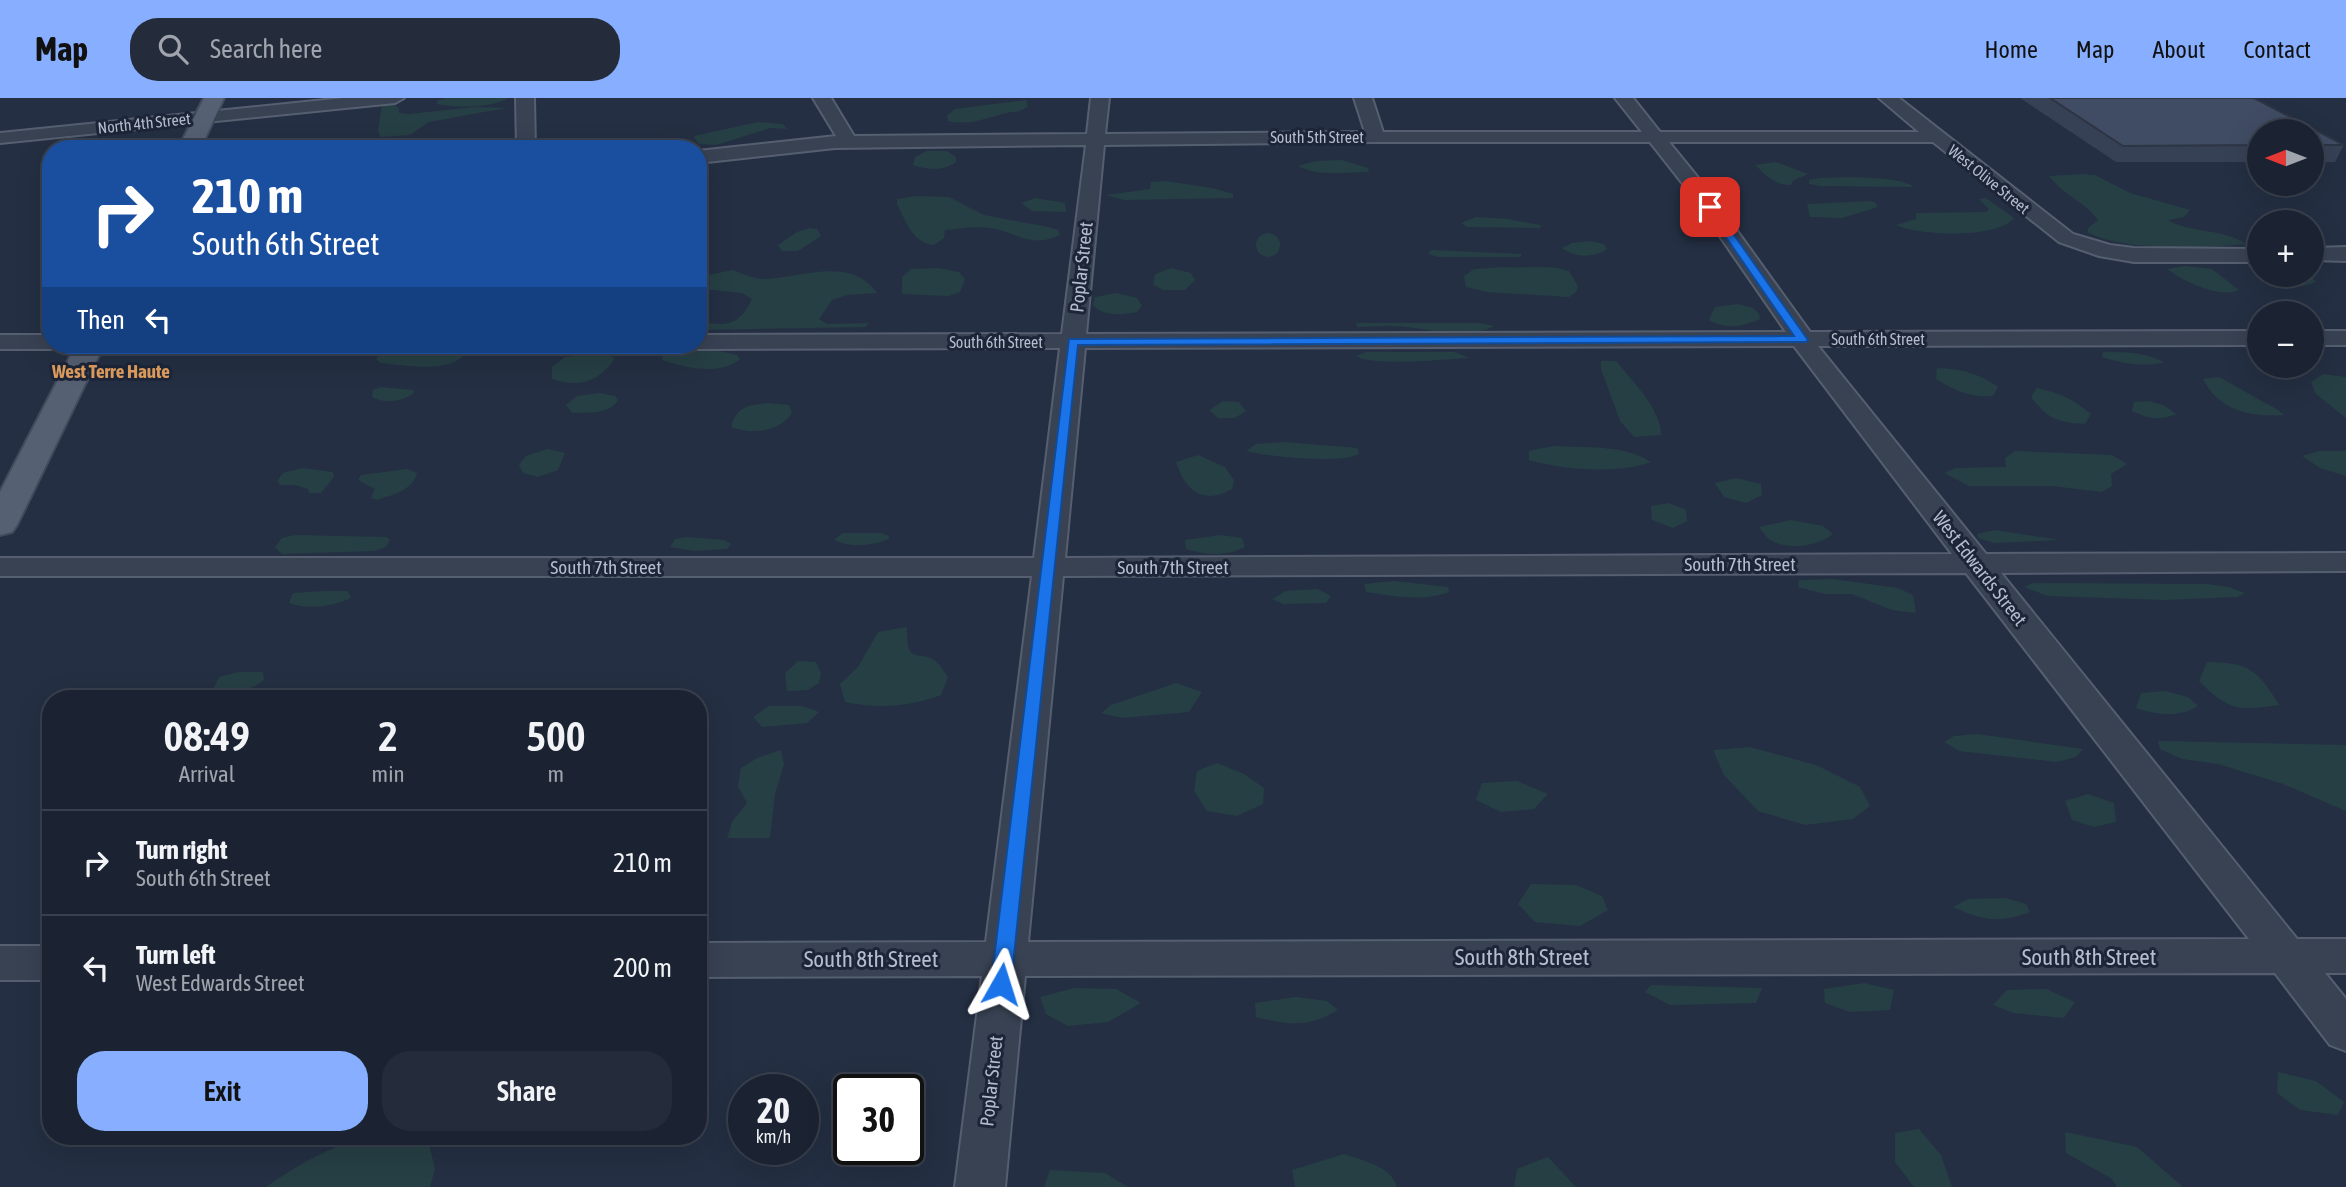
<!DOCTYPE html>
<meta charset="utf-8">
<style>
body{margin:0;font-family:"Asap Condensed",sans-serif;background:#242b3a;color:#f1f3f6;height:100vh;display:flex;flex-direction:column;font-size:26px;white-space:nowrap}
*{box-sizing:border-box;margin:0}
p{font-size:23px;color:#a0a4ac}
.icon{flex:none;width:38px;height:38px;fill:none;stroke:currentColor;stroke-width:2;stroke-linecap:round;stroke-linejoin:round}
.map{position:relative;flex:1;overflow:hidden}
.panel{position:absolute;left:42px;top:592px;width:665px;height:455px;display:flex;flex-direction:column;background:#1b2332;border-radius:28px;box-shadow:0 7px 28px #0002,0 0 0 2px #39404d}
.panel>*{flex:none}
.guide{position:absolute;left:42px;top:42px;width:665px;height:214px;border-radius:28px;box-shadow:0 7px 28px #0002,0 0 0 2px #39404d;background:#1a4fa0;color:#fff;overflow:hidden}
.needle{width:46px;rotate:270deg}
.buttons{position:absolute;left:2247px;top:21px;display:grid;gap:14px}
.buttons a{display:grid;place-items:center;width:77px;height:77px;border-radius:50%;background:#1b2332;box-shadow:0 7px 28px #0002,0 0 0 2px #39404d;font-size:35px}
.speed{position:absolute;left:728px;top:976px;display:flex;gap:14px;font-size:35px;font-weight:700;text-align:center}
.speed>*{display:grid;place-content:center;width:91px;height:91px;border-radius:50%;background:#1b2332;box-shadow:0 7px 28px #0002,0 0 0 2px #39404d;line-height:1}
.speed small{font-size:18px;font-weight:400}
.speed .limit{border:4px solid #111;border-radius:10px;background:#fff;color:#111}
.pin{position:absolute;display:grid;place-items:center;width:60px;height:60px;color:#fff;margin:-30px;border-radius:14px;box-shadow:0 4px 10px #0006}
.me{position:absolute;width:77px;margin:-38px;rotate:6deg;stroke-linejoin:round;filter:drop-shadow(0 0 5px #0008)}
.turn{display:flex;align-items:center;gap:24px;height:147px;padding:0 35px;font-size:32px}
.turn .icon{width:91px;height:91px;stroke-width:2.5}
.turn b{display:block;font-size:49px;line-height:60px}
.then{display:flex;align-items:center;height:66px;padding:0 35px;background:#0003;gap:14px;font-size:26px}
.eta{display:flex;justify-content:space-evenly;align-items:center;height:119px;text-align:center}
.eta b{font-size:42px;font-weight:600;line-height:49px}
.primary-button{display:flex;gap:14px;margin-top:auto;padding:14px 35px}
.primary-button a{flex:1;height:80px;border-radius:28px;background:#88afff;color:#111;font-size:28px;font-weight:600;line-height:80px;text-align:center}
.primary-button a+a{background:#242b3a;color:#f1f3f6}
ul{padding:0;list-style:none}
li{display:flex;align-items:center;gap:21px;height:105px;padding:0 35px;border-top:2px solid #39404d}
li div{flex:1}
li b{display:block;font-size:26px}
li em{font-style:normal}
header{display:flex;align-items:center;gap:42px;box-sizing:border-box;height:98px;padding:0 35px;background:#88afff;color:#111}
header strong{font-size:33px}
nav{display:flex;gap:38px;margin-inline-start:auto;font-size:24px}
.search{width:490px;height:63px;background:#242b3a;display:flex;align-items:center;gap:18px;box-sizing:border-box;padding:0 24px;border-radius:28px;color:#a0a4ac;font-size:26px}
.map>svg:first-child{display:block}
</style>
<header>
<strong>Map</strong>
<div class="search"><svg class="icon" aria-label="search" viewBox="0 0 24 24"><circle cx="10" cy="10" r="6"/><path d="M15 15l6 6"/></svg>Search here</div>
<nav><a>Home</a><a>Map</a><a>About</a><a>Contact</a></nav>
</header>
<div class="map">
<svg width="2346" height="1089" viewBox="0 0 2346 1089">
<rect width="100%" height="100%" fill="#242f43"/>
<path fill="#263f44" d="M 445,0 L 507,0 L 507,1 C 490,10 456,10 437,6 L 437,3 Z
M 1026,2 L 1028,8 C 1020,15 1016,13 1007,15 C 985,20 971,28 948,23 L 947,18 L 955,11 Z
M 393,6 L 399,10 L 399,15 L 409,16 L 475,9 L 506,10 L 429,24 L 410,37 L 380,39 L 378,32 L 382,7 Z
M 758,24 L 783,26 L 787,31 L 770,30 L 716,47 L 698,46 L 694,38 Z
M 927,53 L 947,53 L 956,59 L 956,64 C 945,73 926,72 913,67 L 915,59 Z
M 1342,62 L 1368,70 L 1369,74 C 1345,74 1320,79 1298,68 L 1316,63 Z
M 1776,64 L 1808,76 L 1794,82 L 1790,87 C 1774,87 1766,77 1755,67 Z
M 2082,76 L 2095,77 L 2130,95 L 2190,112 L 2184,119 L 2168,122 C 2192,136 2223,130 2246,146 C 2205,150 2123,154 2087,134 L 2089,129 L 2098,122 C 2083,102 2064,98 2049,78 Z
M 1820,80 C 1839,79 1899,77 1914,89 L 1820,88 L 1809,86 L 1809,82 Z
M 1165,83 L 1212,90 L 1233,96 L 1233,100 L 1124,102 L 1106,97 L 1150,91 L 1151,84 Z
M 916,98 L 949,99 L 984,117 L 1048,129 L 1058,132 L 1060,137 C 1030,151 1018,134 990,130 C 975,128 960,131 945,132 L 944,140 L 934,147 C 912,145 906,123 897,106 L 897,101 Z
M 1035,100 L 1065,105 L 1066,114 L 1032,113 L 1021,105 Z
M 1986,100 L 2014,120 C 1997,141 1919,138 1896,127 L 1916,121 L 1916,115 L 1986,114 L 1989,111 L 1979,101 Z
M 1868,103 L 1875,104 L 1878,109 L 1842,120 L 1810,119 L 1807,106 Z
M 1476,119 L 1508,121 L 1540,127 L 1541,130 L 1467,129 L 1461,125 Z
M 809,130 L 817,131 L 821,138 L 798,153 L 782,153 L 778,147 L 797,134 Z
M1256 147a12 12 0 1 1 24 0a12 12 0 1 1-24 0Z
M 1590,143 L 1604,146 L 1607,151 C 1594,160 1575,160 1562,150 L 1572,145 Z
M 1431,152 L 1521,156 L 1521,159 L 1438,159 L 1428,156 Z
M 2259,164 L 2259,177 L 2310,177 L 2316,184 C 2291,195 2261,187 2246,165 Z
M 2185,168 L 2212,171 L 2239,192 C 2219,201 2183,183 2167,171 Z
M 1504,169 C 1525,171 1549,166 1569,173 L 1578,188 L 1576,194 L 1569,199 L 1487,194 L 1466,189 L 1464,178 L 1474,171 Z
M 938,170 L 959,174 L 965,181 L 960,194 L 949,198 L 902,196 L 902,179 L 911,171 Z
M 1171,170 L 1191,175 L 1195,182 L 1185,192 L 1164,192 L 1153,187 L 1155,176 Z
M 732,172 C 742,175 754,181 764,181 C 801,180 851,157 877,195 L 847,197 L 832,202 L 819,221 L 827,226 L 869,225 L 866,229 L 698,232 L 698,223 C 727,229 739,228 752,201 L 742,195 L 703,191 L 703,183 L 709,177 Z
M 1116,195 L 1137,200 L 1142,208 L 1137,214 C 1121,217 1105,219 1093,207 L 1095,199 Z
M 1738,206 L 1753,210 L 1759,216 L 1760,221 C 1741,229 1727,232 1709,222 L 1715,209 Z
M 1356,225 L 1479,225 L 1494,228 C 1466,242 1426,230 1396,228 C 1383,227 1370,229 1357,229 Z
M 678,252 L 715,252 L 737,257 L 740,261 C 720,278 686,270 662,262 L 663,256 Z
M 1366,254 L 1455,254 L 1469,260 C 1446,261 1373,269 1356,258 Z
M 2103,254 C 2126,254 2143,254 2164,264 C 2145,270 2121,265 2102,259 Z
M 388,256 L 465,256 C 448,276 404,267 381,265 L 376,261 L 379,257 Z
M 587,257 L 608,257 L 615,260 C 600,284 579,290 552,281 L 552,269 L 565,259 Z
M 1601,263 L 1616,263 C 1632,283 1662,312 1661,337 L 1634,339 L 1620,323 L 1601,271 Z
M 1937,270 C 1961,271 1978,275 1998,289 L 1993,298 C 1971,300 1956,293 1936,281 Z
M 2323,276 L 2346,279 L 2346,320 L 2316,296 L 2311,284 Z
M 2219,279 L 2278,312 L 2284,317 C 2251,319 2219,313 2203,281 Z
M 381,289 L 413,292 L 414,295 C 402,304 385,306 372,299 L 373,292 Z
M 2037,290 C 2060,295 2073,301 2091,316 L 2085,326 C 2057,324 2049,322 2031,299 Z
M 600,295 L 615,298 L 618,302 C 610,317 587,314 572,315 L 566,307 L 577,298 Z
M 1223,303 L 1239,304 L 1246,313 L 1235,320 L 1218,320 L 1209,312 Z
M 2149,303 L 2165,308 L 2176,316 C 2159,323 2149,321 2132,313 L 2134,304 Z
M 768,305 L 789,307 L 792,315 C 780,334 751,337 731,329 C 737,308 748,307 768,305 Z
M 1284,344 L 1358,350 L 1359,356 C 1339,366 1269,359 1246,353 L 1256,346 Z
M 1553,348 C 1585,350 1623,346 1651,364 C 1619,376 1561,372 1529,362 L 1529,353 Z
M 548,351 L 565,355 L 558,372 L 538,379 L 523,375 L 519,367 L 526,358 Z
M 2015,353 L 2112,357 L 2127,366 L 2111,376 L 2112,388 L 2101,394 L 2052,388 L 1969,388 L 1944,375 L 1956,370 L 2006,369 L 2005,360 Z
M 2319,353 L 2346,353 L 2346,378 L 2320,370 L 2302,358 Z
M 1198,357 L 1225,369 L 1234,382 L 1232,391 C 1203,408 1185,392 1176,364 Z
M 302,370 L 333,374 L 334,379 L 321,395 L 309,395 L 308,391 L 295,387 L 280,387 L 277,383 L 283,375 Z
M 407,371 L 417,375 C 413,392 393,397 377,402 L 371,400 L 375,391 L 358,382 L 361,377 Z
M 1736,380 L 1761,386 L 1762,397 L 1746,405 L 1724,399 L 1715,385 Z
M 1669,405 L 1686,412 L 1687,423 L 1673,430 L 1652,422 L 1651,408 Z
M 1791,422 L 1823,428 L 1833,436 C 1817,448 1793,452 1774,444 C 1768,442 1763,434 1759,429 Z
M 1995,432 L 2060,442 L 1994,445 L 1978,440 L 1977,436 Z
M 842,435 L 881,435 L 889,438 L 889,441 C 872,448 850,450 834,442 Z
M 295,437 L 386,439 L 390,442 L 386,449 L 374,453 L 282,456 L 275,449 L 282,440 Z
M 1221,437 L 1242,440 L 1245,449 C 1224,459 1208,457 1186,451 L 1185,442 Z
M 687,439 L 724,442 L 731,446 L 727,451 L 695,453 L 670,449 L 675,441 Z
M 1833,481 L 1898,490 L 1913,497 L 1916,515 L 1892,512 L 1852,496 L 1825,496 L 1798,489 L 1799,482 Z
M 1394,483 L 1448,489 L 1449,494 C 1423,504 1392,498 1366,494 L 1364,486 Z
M 2033,485 L 2207,486 L 2229,489 L 2245,495 L 2237,499 L 2165,502 L 2048,498 L 2024,489 Z
M 1317,491 L 1331,498 L 1326,505 L 1283,506 L 1272,501 L 1286,493 Z
M 324,493 L 348,493 L 351,500 C 331,509 310,512 289,505 L 293,495 Z
M 907,529 C 906,570 918,550 937,564 C 941,568 945,575 948,579 L 941,597 C 909,609 878,611 845,604 L 840,586 L 858,569 L 878,534 Z
M 798,563 L 816,564 L 821,575 L 819,585 L 808,592 L 787,593 L 785,575 Z
M 2207,564 C 2250,565 2257,571 2279,607 C 2238,613 2229,613 2199,583 Z
M 238,574 L 263,574 L 264,582 C 248,594 232,598 213,592 L 219,579 Z
M 1176,585 L 1202,594 L 1189,614 L 1122,620 L 1101,615 L 1111,607 Z
M 2165,593 L 2188,599 L 2198,608 C 2178,620 2158,617 2136,610 L 2141,595 Z
M 769,608 L 802,608 L 819,614 L 807,625 L 762,629 L 753,619 Z
M 1978,636 L 2083,651 L 2076,659 L 2057,664 L 1959,653 L 1944,644 L 1954,638 Z
M 2158,643 L 2346,647 L 2346,713 L 2283,686 L 2218,666 L 2182,661 L 2160,651 Z
M 1750,649 L 1816,667 L 1860,689 L 1870,708 L 1853,721 L 1805,727 L 1758,713 L 1724,677 L 1713,652 Z
M 781,652 L 784,666 L 775,696 L 770,740 L 727,740 L 732,724 L 747,705 L 738,689 L 741,670 L 757,660 Z
M 1217,665 L 1244,676 L 1264,690 L 1263,706 L 1237,718 L 1207,713 L 1194,693 L 1197,673 Z
M 1517,683 L 1548,696 L 1534,711 L 1501,714 L 1476,702 L 1482,685 Z
M 2088,696 L 2114,705 L 2116,724 L 2094,729 L 2072,722 L 2065,703 Z
M 1531,786 L 1576,787 L 1602,798 L 1608,812 L 1580,828 L 1535,824 L 1518,806 Z
M 2006,800 L 2026,806 L 2030,814 C 1998,826 1983,822 1953,809 L 1968,801 Z
M 1864,885 L 1894,892 L 1890,912 L 1850,914 L 1825,905 L 1824,891 Z
M 1651,887 L 1762,890 L 1756,905 L 1670,907 L 1645,894 Z
M 1074,890 L 1116,891 L 1141,905 L 1108,924 L 1068,928 L 1046,916 L 1040,899 Z
M 2046,891 L 2075,904 L 2064,920 L 2013,915 L 1993,907 L 2007,892 Z
M 1296,899 L 1327,903 L 1338,912 C 1308,930 1289,927 1256,919 L 1255,905 Z
M 2278,974 L 2316,983 L 2344,1004 L 2338,1017 L 2300,1012 L 2277,995 Z
M 1919,1031 L 1941,1057 L 1952,1089 L 1914,1089 L 1895,1064 L 1895,1035 Z
M 2065,1034 L 2137,1049 L 2183,1089 L 2117,1089 L 2112,1081 L 2066,1055 Z
M 366,1038 L 427,1038 L 435,1071 L 430,1089 L 266,1089 C 297,1067 330,1049 366,1038 Z
M 1344,1056 C 1362,1063 1391,1067 1397,1089 L 1295,1089 L 1292,1072 Z
M 1548,1059 L 1576,1089 L 1514,1089 L 1517,1071 Z
M 1050,1072 L 1105,1075 L 1128,1089 L 1044,1089 Z"/>
<g fill="none" stroke-linecap="round" stroke-linejoin="round">
<g stroke="#565f70" stroke-width="4">
<path id="street" d="M 344,0 L 404,0 L 395,5 L 0,45 L 0,35 Z
M 516,0 L 534,0 L 535,51 L 517,51 Z
M 813,0 L 831,0 L 854,38 L 1087,36 L 1091,0 L 1109,0 L 1105,36 L 1365,34 L 1354,0 L 1372,0 L 1383,34 L 1642,34 L 1615,0 L 1633,0 L 1660,34 L 1919,34 L 1879,0 L 1899,0 L 2073,136 L 2110,147 L 2134,150 L 2259,151 L 2259,164 L 2134,164 L 2099,158 L 2059,144 L 1933,44 L 1669,44 L 1704,87 L 1810,234 L 2259,233 L 2259,247 L 1818,248 L 1986,456 L 2346,455 L 2346,473 L 2001,475 L 2297,841 L 2346,841 L 2346,875 L 2325,875 L 2346,901 L 2346,953 L 2330,947 L 2275,875 L 1025,878 L 1005,1089 L 955,1089 L 982,878 L 698,879 L 698,845 L 986,844 L 1032,478 L 0,478 L 0,460 L 1034,460 L 1060,250 L 698,251 L 688,247 L 698,247 L 698,237 L 1062,236 L 1086,47 L 835,50 L 698,65 L 698,53 L 836,38 ZM 1376,44 L 1650,44 L 1690,95 L 1786,234 L 1086,236 L 1104,47 ZM 1794,248 L 1952,456 L 1065,460 L 1085,250 ZM 1966,475 L 2249,841 L 1028,844 L 1063,478 Z
M 2346,149 L 2346,163 L 2312,162 L 2312,150 Z
M 2312,233 L 2346,233 L 2346,247 L 2312,247 Z
M 0,237 L 51,237 L 51,247 L 61,247 L 51,251 L 0,251 Z
M 0,848 L 51,848 L 51,882 L 0,882 Z"/>
</g>
<g stroke="#424a5c" stroke-width="4">
<path id="primary" d="M 204,0 L 224,0 L 200,51 L 178,51 Z
M 76,247 L 104,247 L 17,427 L 12,434 L 0,437 L 0,394 Z"/>
</g>
<use href="#street" fill="#384253" fill-rule="evenodd"/>
<use href="#primary" fill="#566073" fill-rule="evenodd"/>
</g>
<path fill="#374155" d="M 2020,0 L 2254,0 L 2344,47 L 2335,64 L 2312,64 L 2312,33 L 2259,33 L 2259,64 L 2116,64 Z"/>
<path fill="#404c63" stroke="#2d3545" stroke-width="2" d="M 2050,0 L 2254,0 L 2344,47 L 2312,47 L 2312,33 L 2259,33 L 2259,47 L 2123,48 Z"/>
<path fill="#1a73e8" stroke="#114b97" stroke-width="2" d="M 1706,107 L 1713,107 L 1808,242 L 1806,244 L 1078,247 L 1011,886 L 1008,891 L 1001,894 L 994,891 L 991,886 L 1069,241 L 1794,238 L 1705,109 Z"/>
<g text-anchor="middle" dominant-baseline="central" stroke-width="6" stroke-linejoin="round" paint-order="stroke">
<g font-size="16" fill="#b5bdcd" stroke="#1d2638">
<text transform="translate(144 25) rotate(-6)">North 4th Street</text>
<text x="1317" y="39">South 5th Street</text>
<text transform="translate(1989 81) rotate(39)">West Olive Street</text>
<text x="1878" y="241">South 6th Street</text>
<text x="996" y="244">South 6th Street</text>
</g>
<g font-size="19" fill="#b5bdcd" stroke="#1d2638">
<text transform="translate(1081 169) rotate(-84)">Poplar Street</text>
<text x="1740" y="466">South 7th Street</text>
<text x="606" y="469">South 7th Street</text>
<text x="1173" y="469">South 7th Street</text>
<text transform="translate(1980 470) rotate(52)">West Edwards Street</text>
<text transform="translate(991 983) rotate(-84)">Poplar Street</text>
</g>
<g font-size="19" font-weight="bold" fill="#df9d5e" stroke="#1d2638">
<text x="111" y="273">West Terre Haute</text>
</g>
<g font-size="23" fill="#b5bdcd" stroke="#1d2638">
<text x="1522" y="859">South 8th Street</text>
<text x="2089" y="859">South 8th Street</text>
<text x="871" y="861">South 8th Street</text>
</g>
</g>
</svg>
<div class="buttons">
<a><svg class="needle" viewBox="-14 -14 28 28"><path d="M0-13l5 13h-10z" fill="#e53935"/><path d="M0 13l5-13h-10z" fill="#a0a4ac"/></svg></a>
<a>+</a>
<a>−</a>
</div>
<div class="speed"><div>20<small>km/h</small></div><div class="limit">30</div></div>
<div class="pin" style="left:1710px;top:109px;background:#d93025"><svg class="icon" aria-label="arrive" viewBox="0 0 24 24"><path d="M6 21V4h12l-3 4 3 4H6"/></svg></div>
<svg class="me" style="left:1001px;top:886px" viewBox="-20 -20 40 40"><path d="M0-17L14 15 0 8-14 15z" fill="#1a73e8" stroke="#fff" stroke-width="4"/></svg>
<div class="guide">
<div class="turn"><svg class="icon" aria-label="right" viewBox="0 0 24 24"><path d="M7 20v-9h11M14 6l5 5-5 5"/></svg><div><b>210 m</b>South 6th Street</div></div>
<div class="then">Then<svg class="icon" aria-label="left" viewBox="0 0 24 24"><path d="M17 20v-9H6M10 6l-5 5 5 5"/></svg></div>
</div>
<section class="panel">
<div class="eta">
<div><b>08:49</b><p>Arrival</p></div>
<div><b>2</b><p>min</p></div>
<div><b>500</b><p>m</p></div>
</div>
<ul>
<li><svg class="icon" aria-label="right" viewBox="0 0 24 24"><path d="M7 20v-9h11M14 6l5 5-5 5"/></svg><div><b>Turn right</b><p>South 6th Street</p></div><em>210 m</em></li>
<li><svg class="icon" aria-label="left" viewBox="0 0 24 24"><path d="M17 20v-9H6M10 6l-5 5 5 5"/></svg><div><b>Turn left</b><p>West Edwards Street</p></div><em>200 m</em></li>
</ul>
<div class="primary-button"><a>Exit</a><a>Share</a></div>
</section>
</div>
